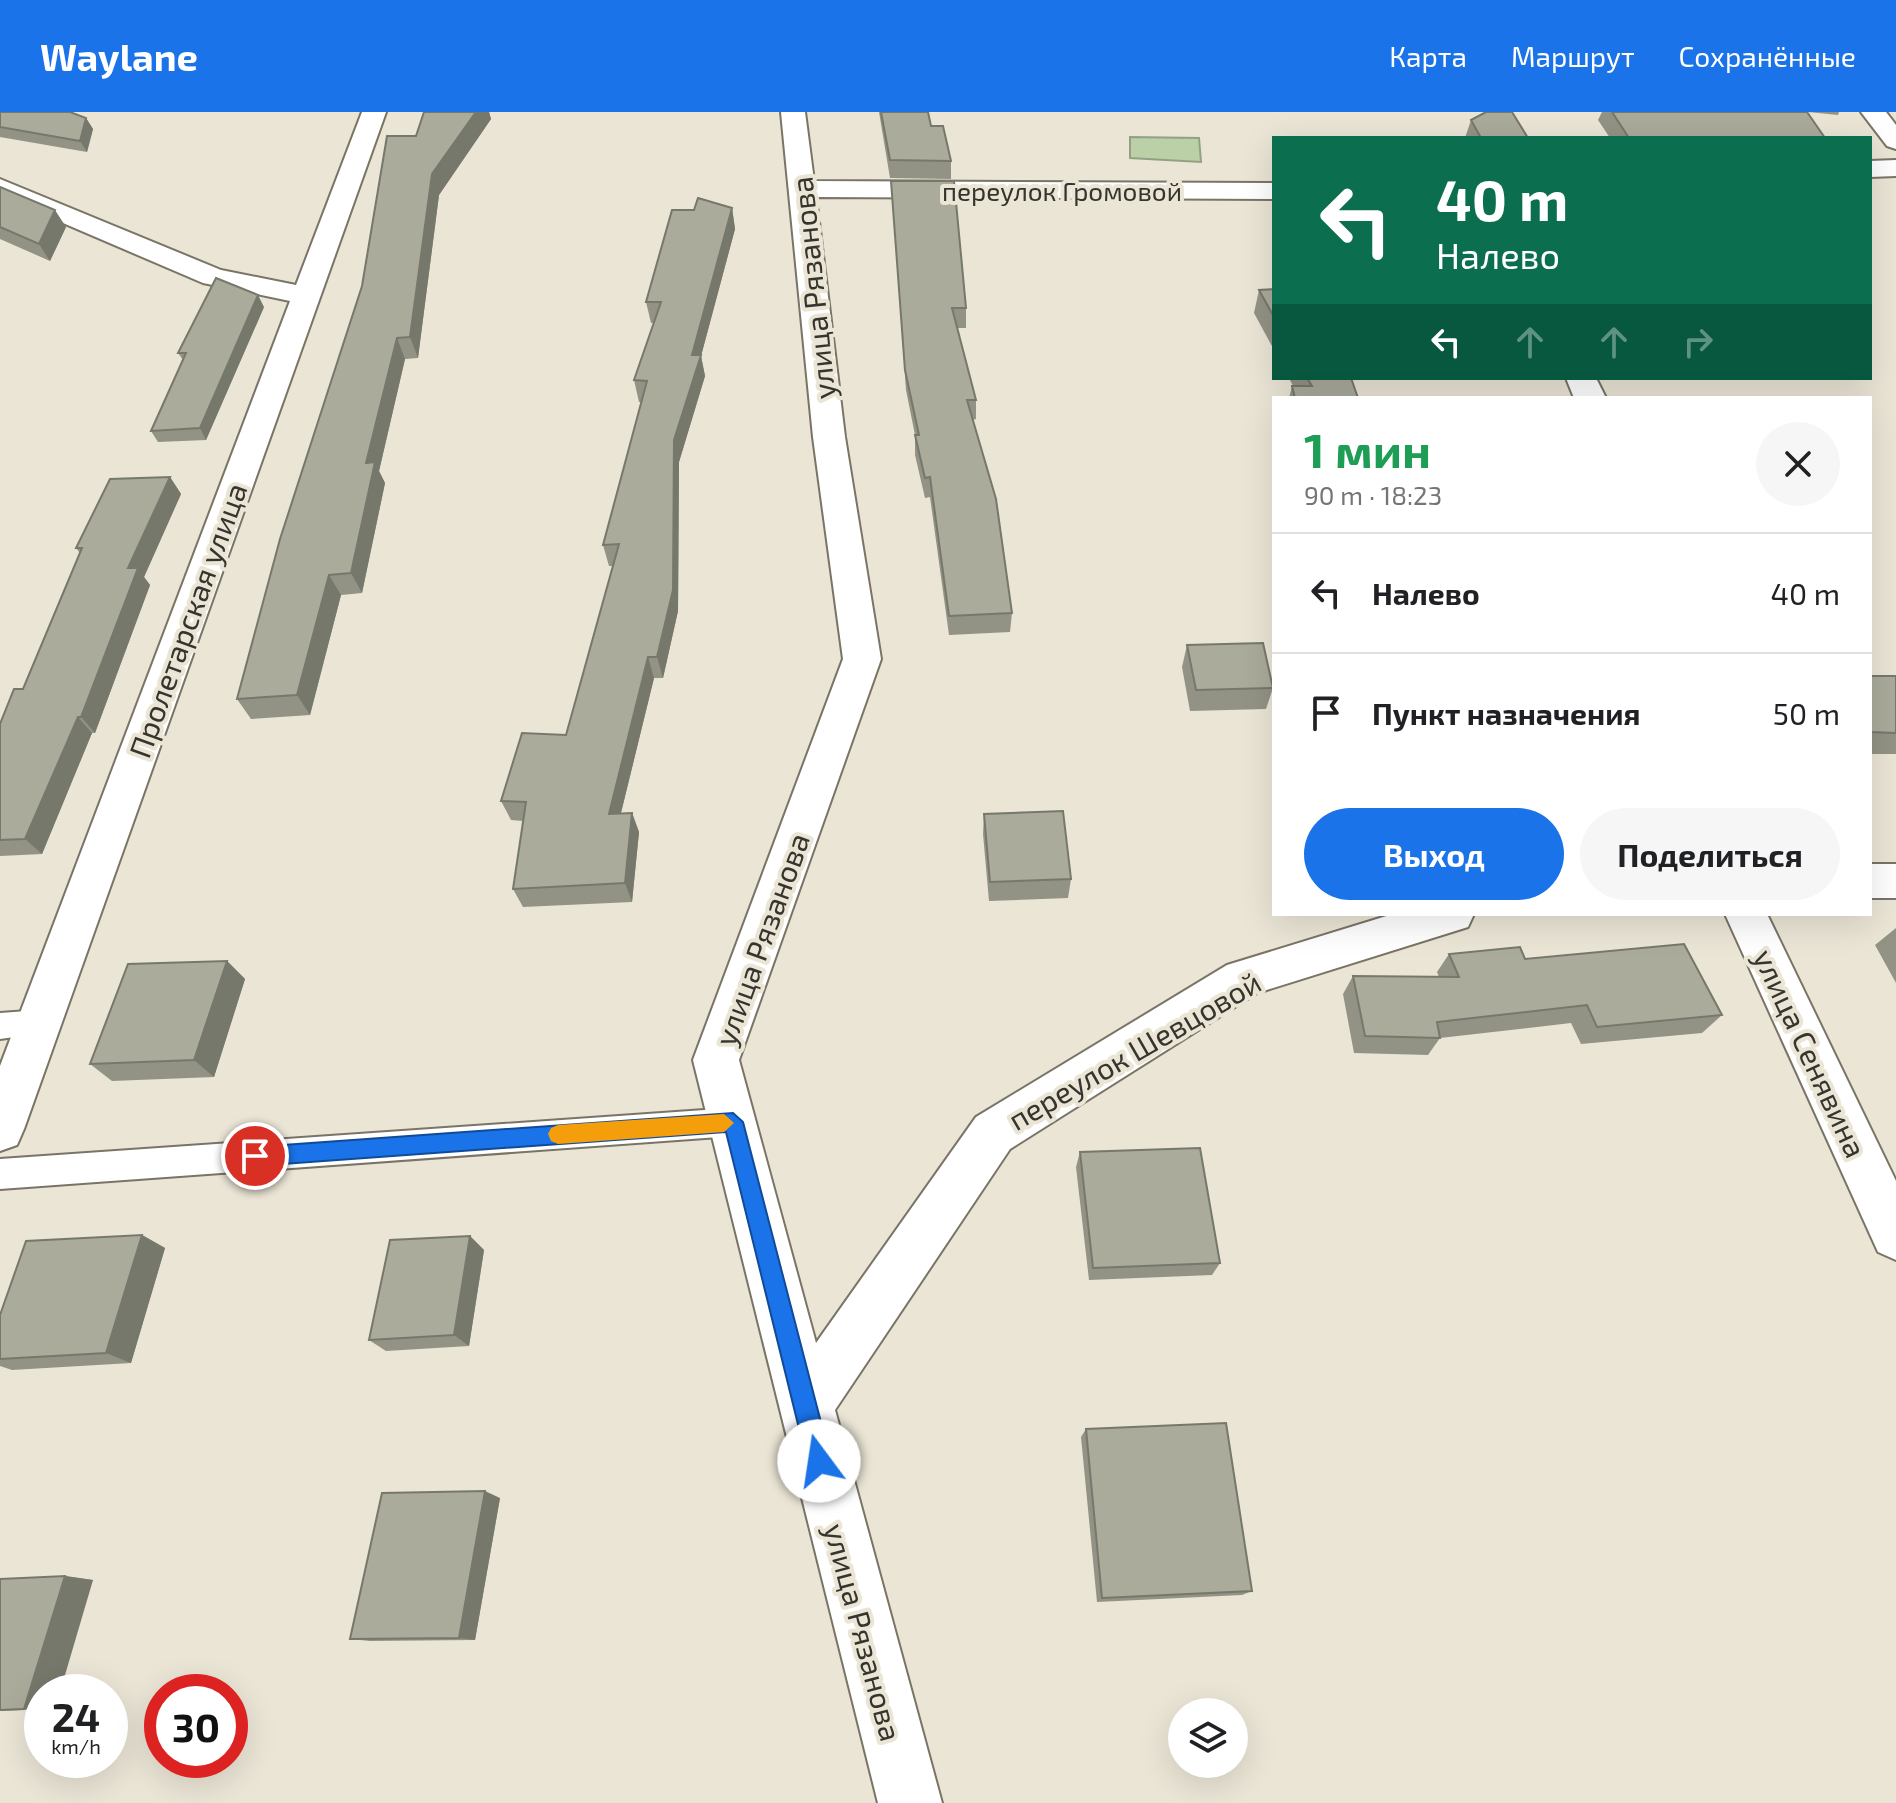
<!DOCTYPE html>
<html lang="ru">
<meta charset="utf-8">
<style>
body{margin:0;font-family:"Exo 2",sans-serif;background:#f6f6f6;color:#202124;height:100vh;display:flex;flex-direction:column;font-size:30px;white-space:nowrap}
*{box-sizing:border-box;margin:0}
p{font-size:26px;color:#757577}
.icon{flex:none;width:44px;height:44px;fill:none;stroke:currentColor;stroke-width:2;stroke-linecap:round;stroke-linejoin:round}
.map{position:relative;flex:1;overflow:hidden}
.panel{position:absolute;left:1272px;top:284px;width:600px;height:520px;display:flex;flex-direction:column;background:#fff;border-radius:0px;box-shadow:0 8px 32px #0002}
.panel>*{flex:none}
.top-card{position:absolute;left:1272px;top:24px;width:600px;height:244px;border-radius:0px;box-shadow:0 8px 32px #0002;background:#0b6e4f;color:#fff;overflow:hidden}
.fabs{position:absolute;left:1168px;top:1586px;display:grid;gap:16px}
.fabs a{display:grid;place-items:center;width:80px;height:80px;border-radius:50%;background:#fff;box-shadow:0 8px 32px #0002;font-size:40px}
.speed{position:absolute;left:24px;top:1562px;display:flex;gap:16px;font-size:40px;font-weight:700;text-align:center}
.speed>*{display:grid;place-content:center;width:104px;height:104px;border-radius:50%;background:#fff;box-shadow:0 8px 32px #0002;line-height:1}
.speed small{font-size:20px;font-weight:400}
.speed .limit{border:12px solid #d22;background:#fff;color:#111}
.pin{position:absolute;display:grid;place-items:center;width:68px;height:68px;color:#fff;margin:-34px;border:4px solid #fff;border-radius:50%;box-shadow:0 2px 8px #0007}
.me{position:absolute;width:88px;margin:-44px;rotate:346deg;stroke-linejoin:round;filter:drop-shadow(0 0 6px #0008)}
.turn{display:flex;align-items:center;gap:28px;height:168px;padding:0 32px;font-size:36px}
.turn .icon{width:104px;height:104px;stroke-width:2.5}
.turn b{display:block;font-size:56px;line-height:68px}
.lanes{display:flex;align-items:center;height:76px;padding:0 32px;background:#0003;justify-content:center;gap:40px;direction:ltr}
.lanes .off{opacity:.35}
.round{display:grid;place-items:center;flex:none;width:84px;height:84px;border-radius:42px;background:#f6f6f6}
.head{display:flex;align-items:center;justify-content:space-between;height:136px;padding:0 32px}
h1{font-size:48px;font-weight:700;line-height:60px;color:#1e9e55}
.button{display:flex;gap:16px;margin-top:auto;padding:16px 32px}
.button a{flex:1;height:92px;border-radius:48px;background:#1a73e8;color:#fff;font-size:32px;font-weight:700;line-height:92px;text-align:center}
.button a+a{background:#f6f6f6;color:#202124}
ul{padding:0;list-style:none}
li{display:flex;align-items:center;gap:24px;height:120px;padding:0 32px;border-top:2px solid #e0e0e0}
li div{flex:1}
li b{display:block;font-size:30px}
li em{font-style:normal}
header{display:flex;align-items:center;gap:48px;box-sizing:border-box;height:112px;padding:0 40px;background:#1a73e8;color:#fff}
header strong{font-size:38px}
nav{display:flex;gap:44px;margin-inline-start:auto;font-size:28px}
.map>svg:first-child{display:block}
</style>
<header>
<strong>Waylane</strong>
<nav><a>Карта</a><a>Маршрут</a><a>Сохранённые</a></nav>
</header>
<div class="map">
<svg width="1896" height="1691" viewBox="0 0 1896 1691">
<rect width="100%" height="100%" fill="#eae5d5"/>
<path fill="#bbd0a7" stroke="#93a183" stroke-width="2" d="M 1130,25 L 1199,26 L 1201,50 L 1130,46 Z"/>
<g fill="none" stroke-linecap="round" stroke-linejoin="round">
<g stroke="#797466" stroke-width="4">
<path id="lane" d="M 41,898 L 51,902 L 55,911 L 51,920 L 0,927 L 0,901 Z
M 733,996 L 744,1000 L 748,1010 L 744,1020 L 733,1024 L 0,1077 L 0,1047 Z"/>
</g>
<g stroke="#797466" stroke-width="4">
<path id="street" d="M 362,0 L 386,0 L 24,1017 L 17,1033 L 0,1039 L 0,954 L 290,189 L 203,171 L 0,84 L 0,67 L 221,158 L 296,173 Z
M 781,0 L 805,0 L 814,69 L 1274,71 L 1274,87 L 816,85 L 845,325 L 881,547 L 739,948 L 816,1231 L 976,1005 L 1227,853 L 1393,802 L 1474,802 L 1468,815 L 1257,881 L 1010,1037 L 835,1298 L 942,1691 L 878,1691 L 693,948 L 843,547 L 813,325 Z
M 1861,0 L 1886,0 L 1896,13 L 1896,37 L 1887,34 Z
M 1896,48 L 1896,64 L 1870,65 L 1870,49 Z
M 1566,266 L 1596,266 L 1606,286 L 1574,286 Z
M 1870,752 L 1896,752 L 1896,786 L 1870,786 Z
M 1725,802 L 1767,802 L 1896,1069 L 1896,1148 L 1878,1140 Z"/>
</g>
<use href="#lane" fill="#fff" fill-rule="evenodd"/>
<use href="#street" fill="#fff" fill-rule="evenodd"/>
</g>
<path fill="#929385" d="M 0,0 L 86,6 L 93,17 L 87,40 L 0,25 Z
M 424,0 L 489,0 L 491,7 L 439,83 L 418,246 L 405,247 L 379,359 L 385,371 L 362,481 L 341,483 L 310,603 L 251,607 L 237,587 L 362,174 Z
M 879,0 L 928,0 L 931,14 L 951,49 L 951,67 L 890,66 Z
M 1602,0 L 1807,0 L 1825,26 L 1610,26 L 1598,8 Z
M 1808,0 L 1839,0 L 1838,3 Z
M 1471,8 L 1528,26 L 1465,26 Z
M 891,69 L 966,196 L 966,216 L 957,216 L 976,288 L 976,307 L 973,308 L 1012,501 L 1010,520 L 949,523 L 930,385 L 925,386 L 915,343 L 915,323 L 906,278 Z
M 0,75 L 66,115 L 50,149 L 0,127 Z
M 732,96 L 735,117 L 701,244 L 705,264 L 679,350 L 678,499 L 663,566 L 654,566 L 621,701 L 632,701 L 639,720 L 632,790 L 523,795 L 513,777 L 523,709 L 511,708 L 501,689 L 566,623 L 613,454 L 609,454 L 603,433 L 641,290 L 639,290 L 634,268 L 654,211 L 651,211 L 646,190 Z
M 1274,177 L 1274,238 L 1254,201 L 1259,178 Z
M 264,195 L 206,328 L 158,330 L 151,319 L 183,248 L 178,241 Z
M 1289,266 L 1351,266 L 1358,286 L 1289,286 L 1292,274 L 1293,274 Z
M 170,365 L 181,382 L 144,465 L 150,473 L 95,621 L 92,621 L 42,742 L 0,744 L 0,612 L 23,577 L 80,441 L 76,436 Z
M 1187,533 L 1273,576 L 1266,597 L 1190,599 L 1182,555 Z
M 1870,564 L 1896,564 L 1896,642 L 1870,642 Z
M 984,702 L 1071,767 L 1068,786 L 989,789 L 983,722 Z
M 1896,816 L 1896,871 L 1875,833 Z
M 1449,842 L 1525,847 L 1722,903 L 1702,921 L 1581,932 L 1571,911 L 1440,926 L 1428,943 L 1354,941 L 1343,882 L 1353,864 L 1439,865 L 1437,860 Z
M 227,849 L 245,867 L 214,965 L 112,969 L 90,952 Z
M 1080,1040 L 1220,1151 L 1212,1163 L 1089,1168 L 1076,1055 Z
M 142,1123 L 165,1136 L 131,1251 L 12,1258 L 0,1254 L 0,1203 Z
M 470,1124 L 484,1138 L 469,1234 L 386,1239 L 369,1228 Z
M 1086,1317 L 1252,1479 L 1242,1483 L 1097,1490 L 1081,1325 Z
M 500,1386 L 475,1528 L 370,1529 L 350,1527 Z
M 65,1464 L 93,1468 L 42,1580 L 42,1597 L 0,1599 L 0,1467 Z"/>
<path fill="#77786c" d="M 476,0 L 489,0 L 491,7 L 439,83 L 418,246 L 410,225 L 432,62 Z
M 86,6 L 93,17 L 87,40 L 80,29 Z
M 732,96 L 735,117 L 701,244 L 705,264 L 679,350 L 678,499 L 663,566 L 657,545 L 674,328 L 692,243 Z
M 55,98 L 66,115 L 50,149 L 39,132 Z
M 258,183 L 264,195 L 206,328 L 200,316 Z
M 397,226 L 405,247 L 379,359 L 385,371 L 362,481 L 351,461 L 366,351 Z
M 170,365 L 181,382 L 144,465 L 150,473 L 95,621 L 81,605 L 128,456 Z
M 329,463 L 341,483 L 310,603 L 297,583 Z
M 648,545 L 654,566 L 616,721 L 609,702 Z
M 78,605 L 92,621 L 42,742 L 25,727 Z
M 632,701 L 639,720 L 632,790 L 625,771 Z
M 227,849 L 245,867 L 214,965 L 194,948 Z
M 142,1123 L 165,1136 L 131,1251 L 106,1241 Z
M 470,1124 L 484,1138 L 469,1234 L 454,1223 Z
M 485,1379 L 500,1386 L 475,1528 L 459,1526 Z
M 65,1464 L 93,1468 L 60,1580 L 42,1580 L 42,1597 L 24,1597 Z"/>
<path fill="#aaab9b" stroke="#77786c" stroke-width="2" d="M 0,0 L 70,0 L 86,6 L 80,29 L 0,15 Z
M 424,0 L 476,0 L 432,62 L 410,225 L 397,226 L 366,351 L 375,350 L 351,461 L 329,463 L 297,583 L 237,587 L 280,427 L 362,174 L 387,24 L 416,24 Z
M 881,0 L 928,0 L 931,14 L 943,14 L 951,49 L 890,48 Z
M 1486,0 L 1512,0 L 1528,26 L 1481,26 L 1471,8 Z
M 1612,0 L 1807,0 L 1825,26 L 1629,26 Z
M 891,69 L 954,69 L 966,196 L 952,196 L 976,288 L 967,288 L 996,387 L 1012,501 L 949,504 L 930,365 L 925,366 L 915,323 L 919,323 L 905,258 Z
M 0,75 L 55,98 L 39,132 L 0,115 Z
M 698,86 L 732,96 L 692,243 L 701,243 L 674,328 L 673,478 L 657,545 L 648,545 L 609,702 L 632,701 L 625,771 L 513,777 L 526,690 L 501,689 L 522,621 L 566,623 L 619,432 L 603,433 L 647,269 L 634,268 L 661,190 L 646,190 L 672,98 L 694,98 Z
M 216,166 L 258,183 L 200,316 L 151,319 L 186,241 L 178,241 Z
M 1274,177 L 1274,205 L 1259,178 Z
M 1307,266 L 1351,266 L 1358,286 L 1295,286 L 1292,274 L 1312,274 Z
M 170,365 L 128,456 L 138,456 L 81,605 L 78,605 L 25,727 L 0,728 L 0,612 L 14,577 L 23,577 L 82,436 L 76,436 L 110,367 Z
M 1263,531 L 1273,576 L 1196,578 L 1187,533 Z
M 1870,564 L 1896,564 L 1896,621 L 1870,620 Z
M 1063,699 L 1071,767 L 990,770 L 984,702 Z
M 1684,832 L 1722,903 L 1597,915 L 1587,893 L 1437,910 L 1440,926 L 1365,924 L 1353,864 L 1459,865 L 1449,842 L 1520,835 L 1525,847 Z
M 227,849 L 194,948 L 90,952 L 128,852 Z
M 1200,1036 L 1220,1151 L 1093,1156 L 1080,1040 Z
M 142,1123 L 106,1241 L 0,1247 L 0,1203 L 26,1129 Z
M 470,1124 L 454,1223 L 369,1228 L 390,1128 Z
M 1226,1311 L 1252,1479 L 1102,1486 L 1086,1317 Z
M 485,1379 L 459,1526 L 350,1527 L 382,1381 Z
M 65,1464 L 24,1597 L 0,1598 L 0,1467 Z"/>
<path fill="#1a73e8" stroke="#114b97" stroke-width="2" d="M 733,1001 L 743,1010 L 831,1349 L 827,1357 L 819,1361 L 811,1357 L 807,1349 L 726,1020 L 255,1054 L 248,1051 L 245,1044 L 248,1038 L 255,1035 Z"/>
<path fill="#f59e0b" d="M 724,1002 L 734,1011 L 724,1020 L 558,1032 L 551,1029 L 548,1022 L 551,1016 L 558,1013 Z"/>
<g text-anchor="middle" dominant-baseline="central" stroke-width="8" stroke-linejoin="round" paint-order="stroke">
<g font-size="26" fill="#36342e" stroke="#eae5d5">
<text x="1062" y="78">переулок Громовой</text>
</g>
<g font-size="30" fill="#36342e" stroke="#eae5d5">
<text transform="translate(812 176) rotate(-96)">улица Рязанова</text>
<text transform="translate(187 508) rotate(-70)">Пролетарская улица</text>
<text transform="translate(761 827) rotate(-70)">улица Рязанова</text>
<text transform="translate(1134 938) rotate(-30)">переулок Шевцовой</text>
<text transform="translate(1811 941) rotate(65)">улица Сенявина</text>
<text transform="translate(864 1520) rotate(75)">улица Рязанова</text>
</g>
</g>
</svg>
<div class="fabs">
<a><svg class="icon" aria-label="layers" viewBox="0 0 24 24"><path d="M12 4l9 5-9 5-9-5zM3 14l9 5 9-5"/></svg></a>
</div>
<div class="speed"><div>24<small>km/h</small></div><div class="limit">30</div></div>
<div class="pin" style="left:255px;top:1044px;background:#d93025"><svg class="icon" aria-label="arrive" viewBox="0 0 24 24"><path d="M6 21V4h12l-3 4 3 4H6"/></svg></div>
<svg class="me" style="left:819px;top:1349px" viewBox="-20 -20 40 40"><circle r="19" fill="#fff"/><path d="M0-13L10 11 0 6-10 11z" fill="#1a73e8"/></svg>
<div class="top-card">
<div class="turn"><svg class="icon" aria-label="left" viewBox="0 0 24 24"><path d="M17 20v-9H6M10 6l-5 5 5 5"/></svg><div><b>40 m</b>Налево</div></div>
<div class="lanes"><svg class="icon" aria-label="left" viewBox="0 0 24 24"><path d="M17 20v-9H6M10 6l-5 5 5 5"/></svg><svg class="icon off" aria-label="ahead" viewBox="0 0 24 24"><path d="M12 20V5M6 11l6-6 6 6"/></svg><svg class="icon off" aria-label="ahead" viewBox="0 0 24 24"><path d="M12 20V5M6 11l6-6 6 6"/></svg><svg class="icon off" aria-label="right" viewBox="0 0 24 24"><path d="M7 20v-9h11M14 6l5 5-5 5"/></svg></div>
</div>
<section class="panel">
<div class="head"><div><h1>1 мин</h1><p>90 m · 18:23</p></div><a class="round"><svg class="icon" aria-label="close" viewBox="0 0 24 24"><path d="M6 6l12 12M18 6L6 18"/></svg></a></div>
<ul>
<li><svg class="icon" aria-label="left" viewBox="0 0 24 24"><path d="M17 20v-9H6M10 6l-5 5 5 5"/></svg><div><b>Налево</b></div><em>40 m</em></li>
<li><svg class="icon" aria-label="arrive" viewBox="0 0 24 24"><path d="M6 21V4h12l-3 4 3 4H6"/></svg><div><b>Пункт назначения</b></div><em>50 m</em></li>
</ul>
<div class="button"><a>Выход</a><a>Поделиться</a></div>
</section>
</div>
